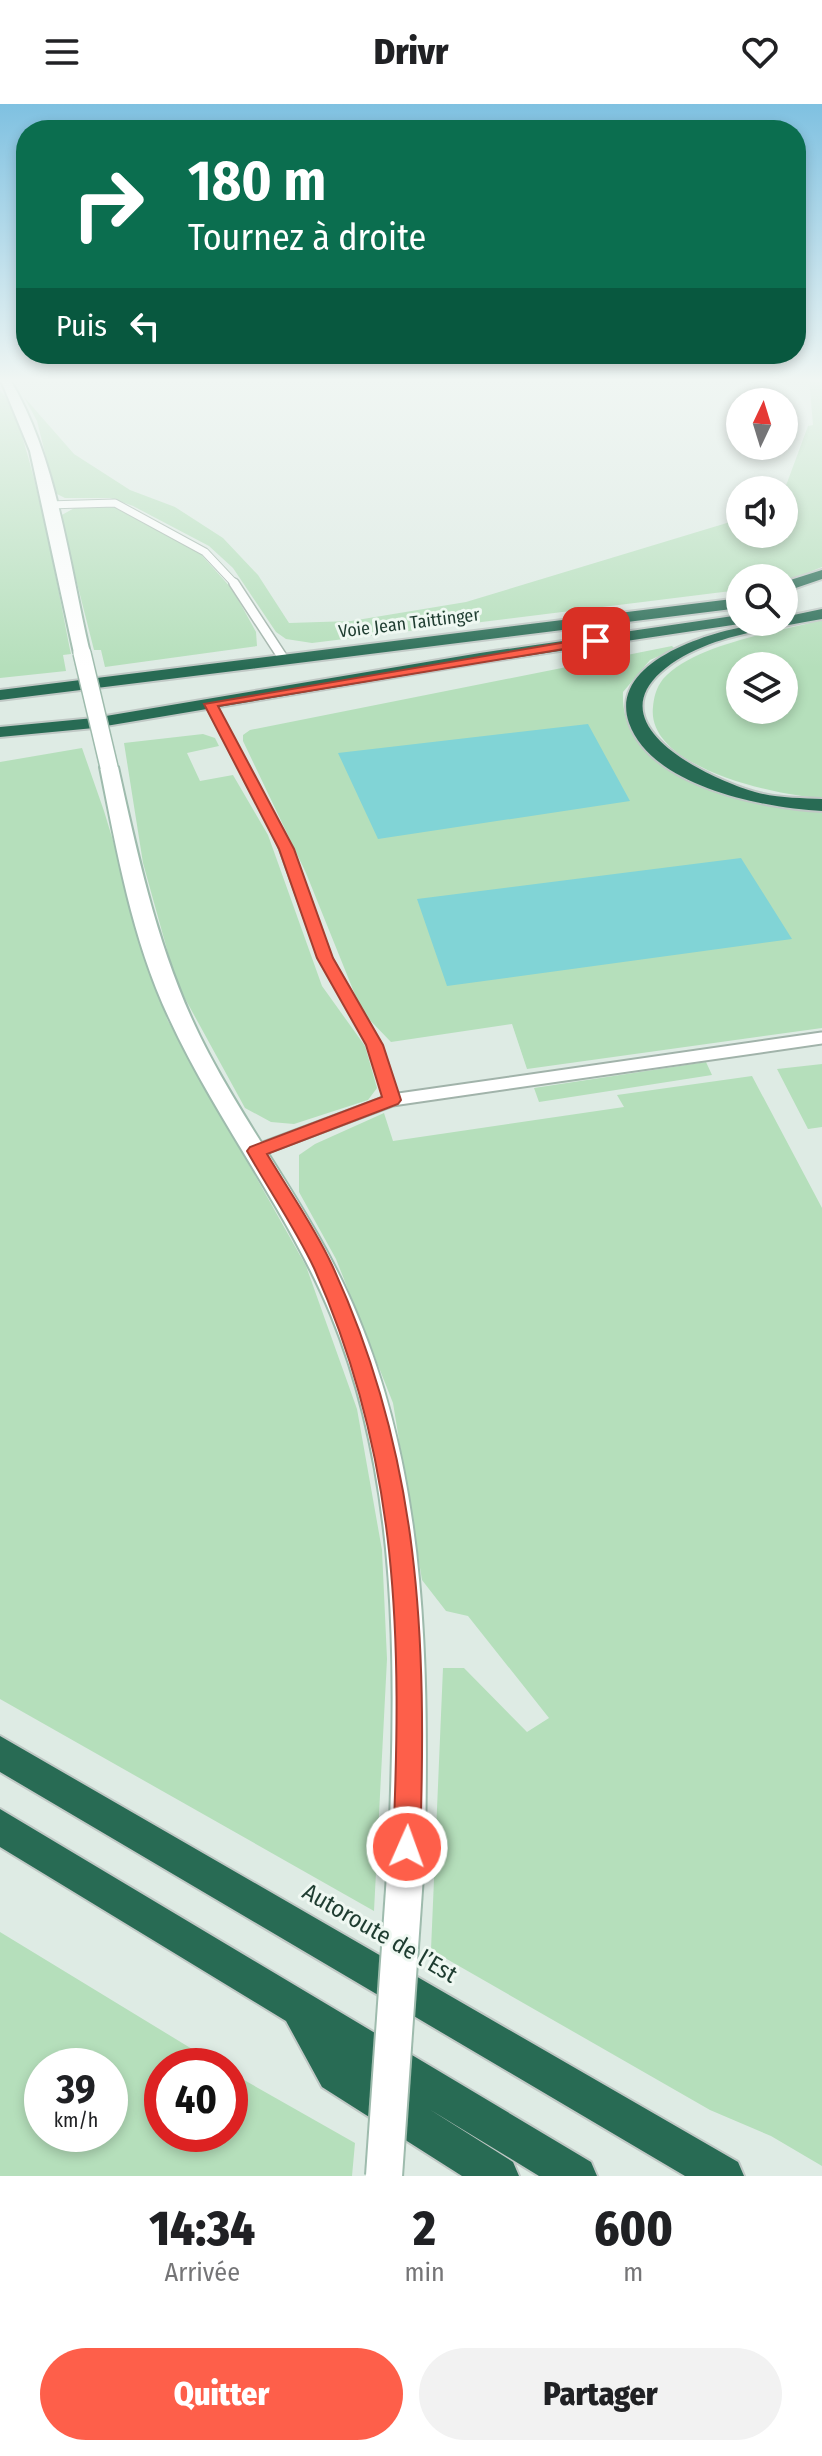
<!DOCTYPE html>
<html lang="fr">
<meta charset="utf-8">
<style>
body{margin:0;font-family:"Fira Sans Condensed",sans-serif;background:#f2f2f2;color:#202124;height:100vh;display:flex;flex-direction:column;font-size:30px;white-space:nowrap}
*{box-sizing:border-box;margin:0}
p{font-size:26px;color:#757577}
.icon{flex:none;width:44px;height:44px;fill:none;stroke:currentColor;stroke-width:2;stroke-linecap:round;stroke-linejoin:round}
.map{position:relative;height:2072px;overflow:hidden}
.drawer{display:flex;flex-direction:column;background:#fff;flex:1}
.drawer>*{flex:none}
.top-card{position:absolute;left:16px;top:16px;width:790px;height:244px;border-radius:32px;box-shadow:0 4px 12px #0003;background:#0b6e4f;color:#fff;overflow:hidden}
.needle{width:52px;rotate:4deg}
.buttons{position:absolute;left:726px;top:284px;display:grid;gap:16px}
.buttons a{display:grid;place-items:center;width:72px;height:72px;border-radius:50%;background:#fff;box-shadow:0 4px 12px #0003;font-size:40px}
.speed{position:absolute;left:24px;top:1944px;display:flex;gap:16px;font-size:40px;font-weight:700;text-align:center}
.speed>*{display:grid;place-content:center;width:104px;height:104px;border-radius:50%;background:#fff;box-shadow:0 4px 12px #0003;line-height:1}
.speed small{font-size:20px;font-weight:400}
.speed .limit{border:12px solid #d22;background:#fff;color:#111}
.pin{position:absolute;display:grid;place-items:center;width:68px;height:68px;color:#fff;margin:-34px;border-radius:16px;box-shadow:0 4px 12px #0006}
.me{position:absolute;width:88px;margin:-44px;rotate:2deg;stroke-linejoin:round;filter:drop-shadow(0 0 6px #0008)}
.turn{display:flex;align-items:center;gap:28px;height:168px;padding:0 40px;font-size:36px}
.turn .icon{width:104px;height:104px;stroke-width:2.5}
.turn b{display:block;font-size:56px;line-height:68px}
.then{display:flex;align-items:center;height:76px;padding:0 40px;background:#0003;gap:16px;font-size:30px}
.eta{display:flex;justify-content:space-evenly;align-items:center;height:136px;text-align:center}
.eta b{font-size:48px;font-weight:800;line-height:56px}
.cta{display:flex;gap:16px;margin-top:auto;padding:16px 40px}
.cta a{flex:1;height:92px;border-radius:48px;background:#fe5f4a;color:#fff;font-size:32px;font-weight:800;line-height:92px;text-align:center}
.cta a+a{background:#f2f2f2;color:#202124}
header{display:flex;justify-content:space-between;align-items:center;height:104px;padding:0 40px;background:#fff;font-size:36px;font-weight:800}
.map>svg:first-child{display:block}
</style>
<header><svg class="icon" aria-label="menu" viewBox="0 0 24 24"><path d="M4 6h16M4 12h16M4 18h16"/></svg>Drivr<svg class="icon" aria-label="heart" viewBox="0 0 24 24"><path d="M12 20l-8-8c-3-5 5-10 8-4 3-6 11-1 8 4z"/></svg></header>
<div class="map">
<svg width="822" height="2072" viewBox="0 0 822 2072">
<rect width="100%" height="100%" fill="#deebe4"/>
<path fill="#b5dfbb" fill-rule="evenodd" d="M 809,274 L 822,274 L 822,463 L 784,478 L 784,474 L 740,474 L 739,486 L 312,539 L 286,535 L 276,528 L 233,464 L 209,442 L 133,402 L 110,394 L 65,394 L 55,389 L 37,317 L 24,293 L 74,350 L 130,386 L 175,403 L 223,434 L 258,471 L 289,519 L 351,517 L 466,498 L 740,415 L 740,430 L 784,430 L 784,387 L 808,322 L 813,321 Z
M 0,287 C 27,305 62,507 71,550 L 63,551 L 66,567 L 0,574 Z
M 78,402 L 113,402 L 189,437 L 233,486 L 256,528 L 257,542 L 105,563 L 101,546 L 94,546 L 60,412 Z
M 822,516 L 822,694 C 778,692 646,664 653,603 C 654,593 656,584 663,575 C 694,540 777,528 822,516 ZM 740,562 L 784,562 L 784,606 L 740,606 Z
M 672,542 L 675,545 L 650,556 L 623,588 C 619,678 752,703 822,708 L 822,924 L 527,965 L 512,920 L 391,938 L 362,908 L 306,769 L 243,637 L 243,631 L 250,626 Z
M 203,630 L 215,634 L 219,642 L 187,649 L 200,677 L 233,671 L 268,731 L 322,882 L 365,942 L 377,984 L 368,996 L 294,1020 L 271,1018 L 245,1004 L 176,878 L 143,759 L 124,639 Z
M 82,644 L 104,707 L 167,915 L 306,1162 L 357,1305 L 382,1446 L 387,1555 L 374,1807 L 0,1595 L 0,658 Z
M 706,958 L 712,971 L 539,998 L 534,984 Z
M 822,960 L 822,1023 L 808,1025 L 777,965 Z
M 752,972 L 822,1104 L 822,2062 L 771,2032 L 710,2006 L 431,1846 L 443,1564 L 464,1564 L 527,1628 L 549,1614 L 468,1512 L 446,1507 L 422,1476 L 393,1299 L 336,1155 L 299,1088 L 299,1051 L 315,1040 L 384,1009 L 393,1037 L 624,1003 L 617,991 Z
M 0,1828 L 220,1962 L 162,1962 L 162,2030 L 230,2030 L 230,1968 L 355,2039 L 352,2072 L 0,2072 ZM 42,1962 L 110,1962 L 110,2030 L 42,2030 Z"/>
<path fill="#81d4d6" d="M 588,620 L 630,697 L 378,735 L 338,649 Z
M 741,754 L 792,835 L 447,882 L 417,795 Z"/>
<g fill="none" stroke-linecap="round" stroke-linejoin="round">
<g stroke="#a1b3aa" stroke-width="9">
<path id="lane-far2" d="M 48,401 L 115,399 L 205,448 L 236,481"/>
</g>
<g stroke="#a1b3aa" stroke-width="12">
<path id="lane-far1" d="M 234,479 L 283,554
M 210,600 L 286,745"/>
</g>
<g stroke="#a1b3aa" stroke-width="15">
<path id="lane" d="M 285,743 L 325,854 L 375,941 L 392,996
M 256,1047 L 392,996 L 822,934"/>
</g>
<g stroke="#9ebbad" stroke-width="4">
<path id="secondary" d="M 0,274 L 9,274 C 57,352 69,460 90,549 L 88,552 L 74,549 L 30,347 Z
M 109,658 L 118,663 C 140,762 161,860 209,950 C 256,1039 320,1119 358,1213 C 428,1381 428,1564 425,1743 L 420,1756 L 407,1761 L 394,1756 L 389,1743 C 396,1565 400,1379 331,1211 C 288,1107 216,1016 169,914 C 132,835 117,748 100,663 Z"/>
</g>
<g stroke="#c0c8c5" stroke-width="4">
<path id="highway" d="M 822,466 L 822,475 L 784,488 L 784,478 Z
M 740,494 L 740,504 L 0,596 L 0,586 Z
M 822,505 L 822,515 C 770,525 703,531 661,568 C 598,624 713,676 755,688 C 777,694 800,694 822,695 L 822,707 C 764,704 652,683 629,619 C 605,550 738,518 784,518 L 784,513 Z
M 740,511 L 740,518 L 746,519 L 480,559 L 94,624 L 0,633 L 0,623 L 94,614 L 480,549 Z
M 0,1632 L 738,2058 L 744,2072 L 685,2072 L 0,1668 Z
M 0,1705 L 591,2058 L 597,2072 L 539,2072 L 429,2005 L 513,2058 L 519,2072 L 462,2072 L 322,1983 L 286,1917 L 0,1743 Z"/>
</g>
<use href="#lane-far2" stroke="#fff" stroke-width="7"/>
<use href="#lane-far1" stroke="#fff" stroke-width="9"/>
<use href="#lane" stroke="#fff" stroke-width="11"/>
<use href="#secondary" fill="#fff" fill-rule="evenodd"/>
<use href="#highway" fill="#286b54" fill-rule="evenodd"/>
<g stroke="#9ebbad" stroke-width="20" stroke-linecap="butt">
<path id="secondary-bridge-far1" d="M 82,549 L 109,663"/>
</g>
<g stroke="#9ebbad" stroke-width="40" stroke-linecap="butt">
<path id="secondary-bridge" d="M 384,2072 L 407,1743"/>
</g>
<use href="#secondary-bridge-far1" stroke="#fff" stroke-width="17"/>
<use href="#secondary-bridge" stroke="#fff" stroke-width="36"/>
</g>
<linearGradient id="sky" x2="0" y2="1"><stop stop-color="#7fc1e1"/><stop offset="0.49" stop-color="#f0f6f3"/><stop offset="1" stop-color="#f0f6f3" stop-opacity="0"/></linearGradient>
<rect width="822" height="564" fill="url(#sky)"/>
<path fill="#fe5f4a" stroke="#a53e30" stroke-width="2" d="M 596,533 L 602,537 L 600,539 L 218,602 L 294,745 L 333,854 L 383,941 L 401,996 L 398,1000 L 267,1050 C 289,1087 314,1122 332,1161 C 421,1354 427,1534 420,1743 L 416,1752 L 407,1756 L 397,1752 L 393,1743 C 402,1536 400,1356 314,1164 C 295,1124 269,1086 247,1047 L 250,1043 L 382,993 L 366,941 L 317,854 L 279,745 L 204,600 Z"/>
<g text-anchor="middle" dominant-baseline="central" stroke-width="6" stroke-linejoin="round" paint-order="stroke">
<g font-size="18" fill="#1e3c30" stroke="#eff8f2">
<text transform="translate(409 519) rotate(-7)">Voie Jean Taittinger</text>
</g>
<g font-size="24" fill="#1e3c30" stroke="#eff8f2">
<text transform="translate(380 1829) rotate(30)">Autoroute de l’Est</text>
</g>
</g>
</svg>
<div class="buttons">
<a><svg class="needle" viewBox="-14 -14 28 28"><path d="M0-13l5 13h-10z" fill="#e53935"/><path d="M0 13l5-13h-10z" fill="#757577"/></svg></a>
<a><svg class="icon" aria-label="sound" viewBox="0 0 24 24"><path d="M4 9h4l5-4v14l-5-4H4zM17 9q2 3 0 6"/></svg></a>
<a><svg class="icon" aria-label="search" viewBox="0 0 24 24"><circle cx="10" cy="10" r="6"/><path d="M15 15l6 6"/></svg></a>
<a><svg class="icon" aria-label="layers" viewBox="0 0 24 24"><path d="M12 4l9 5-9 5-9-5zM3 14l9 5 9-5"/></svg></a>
</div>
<div class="speed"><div>39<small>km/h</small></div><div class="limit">40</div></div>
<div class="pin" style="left:596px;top:537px;background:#d93025"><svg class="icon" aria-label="arrive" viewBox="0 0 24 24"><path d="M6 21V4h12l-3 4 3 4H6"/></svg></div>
<svg class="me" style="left:407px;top:1743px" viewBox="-20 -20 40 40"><circle r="17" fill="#fe5f4a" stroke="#fff" stroke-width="3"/><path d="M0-11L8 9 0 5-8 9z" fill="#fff"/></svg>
<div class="top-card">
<div class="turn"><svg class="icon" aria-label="right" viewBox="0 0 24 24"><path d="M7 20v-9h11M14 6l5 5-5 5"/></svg><div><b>180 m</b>Tournez à droite</div></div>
<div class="then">Puis<svg class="icon" aria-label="left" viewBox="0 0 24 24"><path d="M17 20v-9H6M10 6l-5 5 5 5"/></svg></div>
</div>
</div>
<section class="drawer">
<div class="eta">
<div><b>14:34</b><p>Arrivée</p></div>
<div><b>2</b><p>min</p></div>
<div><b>600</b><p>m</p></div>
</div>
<div class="cta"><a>Quitter</a><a>Partager</a></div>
</section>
